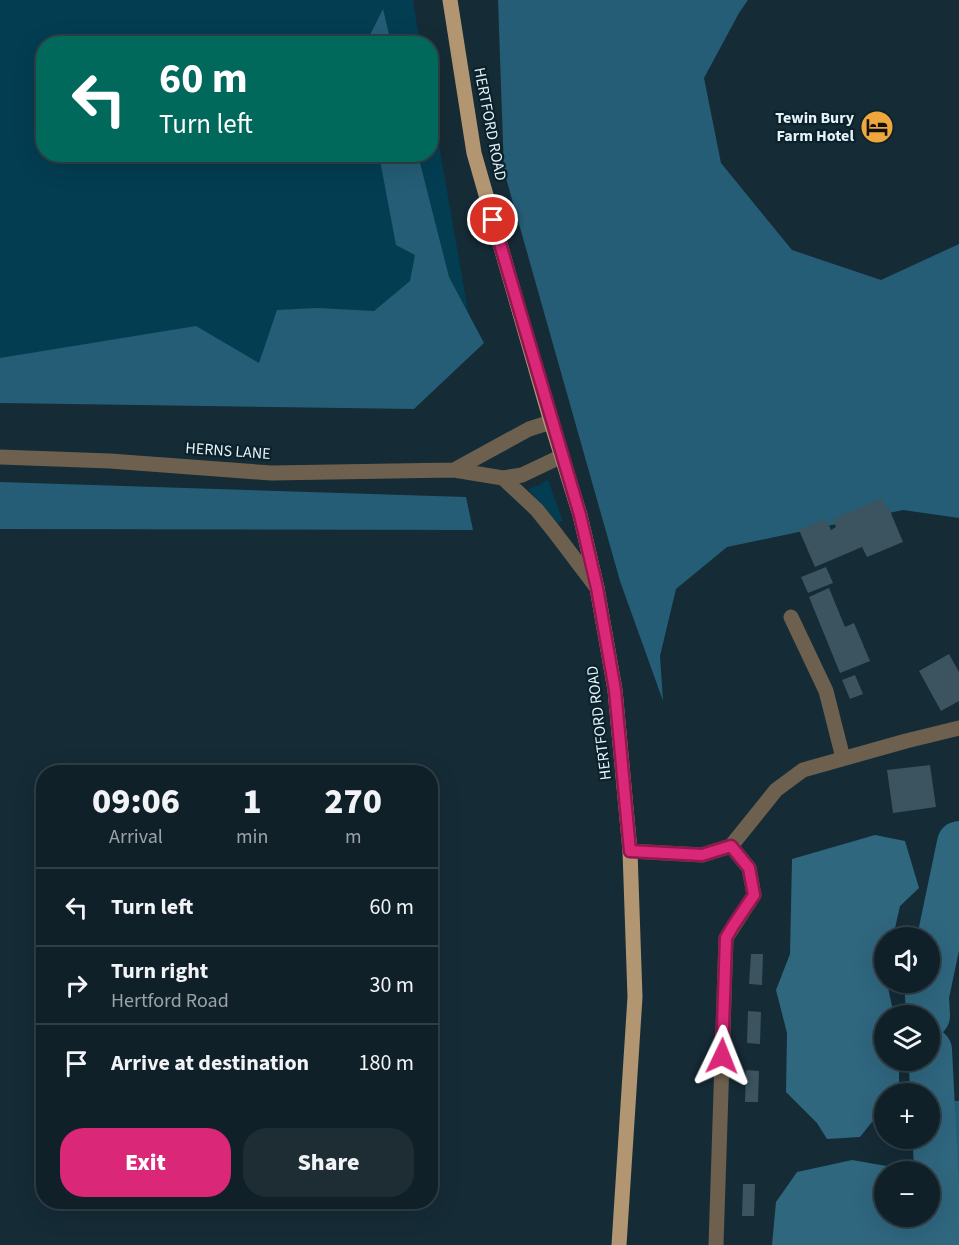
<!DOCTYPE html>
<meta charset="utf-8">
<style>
body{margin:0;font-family:"Source Sans 3",sans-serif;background:#1e2d34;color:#f1f3f6;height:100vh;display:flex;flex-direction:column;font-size:22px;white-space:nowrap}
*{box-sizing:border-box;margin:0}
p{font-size:20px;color:#9ca3a8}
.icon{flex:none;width:33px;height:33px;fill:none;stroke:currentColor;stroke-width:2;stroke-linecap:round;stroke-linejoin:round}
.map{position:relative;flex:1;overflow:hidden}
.sheet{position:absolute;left:36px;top:765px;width:402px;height:444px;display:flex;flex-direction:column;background:#102028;border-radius:24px;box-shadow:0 6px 24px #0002,0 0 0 2px #303e45}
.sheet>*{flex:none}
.hud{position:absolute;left:36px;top:36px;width:402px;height:126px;border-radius:24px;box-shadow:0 6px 24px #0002,0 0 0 2px #303e45;background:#00695c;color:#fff;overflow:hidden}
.controls{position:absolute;left:874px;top:927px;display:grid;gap:12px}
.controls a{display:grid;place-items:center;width:66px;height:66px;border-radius:50%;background:#102028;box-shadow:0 6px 24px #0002,0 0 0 2px #303e45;font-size:30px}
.pin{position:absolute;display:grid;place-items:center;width:51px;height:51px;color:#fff;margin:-26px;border:3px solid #fff;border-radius:50%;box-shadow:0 2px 6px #0007}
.me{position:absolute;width:66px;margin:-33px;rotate:2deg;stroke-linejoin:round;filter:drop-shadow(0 0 4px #0008)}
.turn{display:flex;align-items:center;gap:21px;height:126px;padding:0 24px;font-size:27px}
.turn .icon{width:78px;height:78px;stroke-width:2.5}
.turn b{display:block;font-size:42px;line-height:51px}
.eta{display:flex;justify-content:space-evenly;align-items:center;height:102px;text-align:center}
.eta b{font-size:36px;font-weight:800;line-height:42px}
.cta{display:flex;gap:12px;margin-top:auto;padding:12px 24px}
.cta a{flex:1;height:69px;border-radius:24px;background:#db2777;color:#fff;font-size:24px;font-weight:800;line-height:69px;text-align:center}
.cta a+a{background:#1e2d34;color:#f1f3f6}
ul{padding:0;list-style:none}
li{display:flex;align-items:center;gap:18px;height:78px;padding:0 24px;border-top:2px solid #303e45}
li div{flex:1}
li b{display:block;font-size:22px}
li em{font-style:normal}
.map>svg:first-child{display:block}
</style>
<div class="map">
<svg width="959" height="1245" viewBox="0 0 959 1245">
<rect width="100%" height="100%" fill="#152b36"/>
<path fill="#033d52" d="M 0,0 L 413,0 L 420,43 L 44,44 L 44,154 L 430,154 L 431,100 L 473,339 L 0,395 Z
M 548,480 L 563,521 L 558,523 L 528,489 L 539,485 Z"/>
<path fill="#245d75" d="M 498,0 L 748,0 L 739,13 L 704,78 L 721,163 L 792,250 L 881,280 L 959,244 L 959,518 L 903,510 L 727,547 L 676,589 L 660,656 L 663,701 L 620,581 L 504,171 Z
M 383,9 L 391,43 L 365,43 L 367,41 Z
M 379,155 L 418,155 L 449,277 L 484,343 L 414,409 L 0,403 L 0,358 L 196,326 L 259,363 L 277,310 L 317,308 L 374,311 L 410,281 L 415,255 L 396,245 Z
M 0,482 L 466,497 L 473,530 L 0,529 Z
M 945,1101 L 959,1101 L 959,1245 L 950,1245 Z"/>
<path fill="#2f677f" d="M 875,835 L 905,841 L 919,888 L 900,906 L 893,937 L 885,938 L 885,982 L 887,983 L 894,1015 L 885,1016 L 885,1060 L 899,1061 L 899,1093 L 885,1094 L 885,1119 L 872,1122 L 860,1137 L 827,1139 L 817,1123 L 786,1092 L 787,1033 L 776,990 L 790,954 L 792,859 Z
M 852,1160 L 898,1168 L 900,1171 L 885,1172 L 885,1216 L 924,1217 L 921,1245 L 772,1245 L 776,1202 L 797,1172 Z"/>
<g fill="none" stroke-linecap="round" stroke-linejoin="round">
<path stroke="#2f677f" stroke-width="44" d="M 928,1016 L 927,996 L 959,843
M 930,1050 L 940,1245"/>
</g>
<path fill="#3c545f" d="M 882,498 L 885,507 L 888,506 L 903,542 L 867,557 L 862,547 L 815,567 L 799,530 L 826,519 L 831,530 L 836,527 L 833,519 Z
M 826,567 L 833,583 L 808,593 L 801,577 Z
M 829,588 L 845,627 L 854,623 L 870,661 L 840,673 L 809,597 Z
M 949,654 L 959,672 L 959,701 L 941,711 L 919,671 Z
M 855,675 L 863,694 L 850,699 L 842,680 Z
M 930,765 L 936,807 L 893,813 L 887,770 Z
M 751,954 L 763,954 L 762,985 L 749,984 Z
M 748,1011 L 761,1012 L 760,1044 L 747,1043 Z
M 746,1070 L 759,1071 L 758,1102 L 745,1102 Z
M 743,1184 L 755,1184 L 754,1216 L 742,1216 Z"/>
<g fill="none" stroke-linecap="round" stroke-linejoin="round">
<path stroke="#6d604e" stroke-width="15" d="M 0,457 L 110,461 L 271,473 L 454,470 L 503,478 L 522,475 L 562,456
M 454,470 L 529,429 L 551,422
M 503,478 L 537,510 L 553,530 L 597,588
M 791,617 L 826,691 L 843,758
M 630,851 L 702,855 L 731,846 L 776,790 L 803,770 L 906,741 L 959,728
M 716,1245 L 726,938 L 754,895 L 749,868 L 731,846"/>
<path stroke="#b29672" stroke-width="15" d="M 450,0 L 474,153 L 551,422 L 580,515 L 597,588 L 615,690 L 630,851 L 635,997 L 619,1245"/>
</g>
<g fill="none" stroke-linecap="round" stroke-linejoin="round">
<g stroke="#8e194d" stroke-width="15">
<path id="route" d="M 493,220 L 580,515 L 597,588 L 615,690 L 630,851 L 702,855 L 731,846 L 749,868 L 754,895 L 733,926 L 726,938 L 722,1056"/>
</g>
<use href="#route" stroke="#db2777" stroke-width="10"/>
</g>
<defs>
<g id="hotel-disc" transform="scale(1.725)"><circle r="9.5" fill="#efa73d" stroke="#0b222b"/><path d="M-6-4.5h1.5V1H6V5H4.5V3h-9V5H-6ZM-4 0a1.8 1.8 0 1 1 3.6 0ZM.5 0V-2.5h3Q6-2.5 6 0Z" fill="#111"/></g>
</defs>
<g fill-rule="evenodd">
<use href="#hotel-disc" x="877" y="127"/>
</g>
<g text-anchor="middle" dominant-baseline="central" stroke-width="4.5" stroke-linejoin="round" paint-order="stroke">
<g font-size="16" font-weight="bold" fill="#e5f2f9" stroke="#0b222b" text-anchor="end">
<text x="854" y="118">Tewin Bury<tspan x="854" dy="18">Farm Hotel</tspan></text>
</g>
<g font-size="16" fill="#e5f2f9" stroke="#0b222b">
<text transform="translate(490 124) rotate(79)">HERTFORD ROAD</text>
<text transform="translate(228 451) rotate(4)">HERNS LANE</text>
<text transform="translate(599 723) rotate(-97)">HERTFORD ROAD</text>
</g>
</g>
</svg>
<div class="controls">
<a><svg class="icon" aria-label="sound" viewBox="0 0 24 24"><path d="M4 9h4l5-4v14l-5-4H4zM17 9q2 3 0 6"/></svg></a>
<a><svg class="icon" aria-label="layers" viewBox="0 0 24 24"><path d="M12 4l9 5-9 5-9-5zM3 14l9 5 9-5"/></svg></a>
<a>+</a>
<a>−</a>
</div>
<div class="pin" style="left:493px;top:220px;background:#d93025"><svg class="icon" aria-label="arrive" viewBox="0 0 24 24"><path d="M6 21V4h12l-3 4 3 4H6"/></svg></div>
<svg class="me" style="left:722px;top:1056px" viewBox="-20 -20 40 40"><path d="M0-17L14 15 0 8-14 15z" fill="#db2777" stroke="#fff" stroke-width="4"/></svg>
<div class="hud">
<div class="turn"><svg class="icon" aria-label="left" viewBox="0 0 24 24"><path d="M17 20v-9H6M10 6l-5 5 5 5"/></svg><div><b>60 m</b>Turn left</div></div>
</div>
<section class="sheet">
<div class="eta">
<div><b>09:06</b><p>Arrival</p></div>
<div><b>1</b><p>min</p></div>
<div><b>270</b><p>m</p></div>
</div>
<ul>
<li><svg class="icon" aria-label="left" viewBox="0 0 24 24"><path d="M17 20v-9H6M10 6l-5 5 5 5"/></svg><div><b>Turn left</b></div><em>60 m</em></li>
<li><svg class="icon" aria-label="right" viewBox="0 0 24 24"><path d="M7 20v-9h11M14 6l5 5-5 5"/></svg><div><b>Turn right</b><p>Hertford Road</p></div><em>30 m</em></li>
<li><svg class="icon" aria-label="arrive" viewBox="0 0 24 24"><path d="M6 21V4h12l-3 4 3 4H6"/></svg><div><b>Arrive at destination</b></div><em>180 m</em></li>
</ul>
<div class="cta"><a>Exit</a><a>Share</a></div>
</section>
</div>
